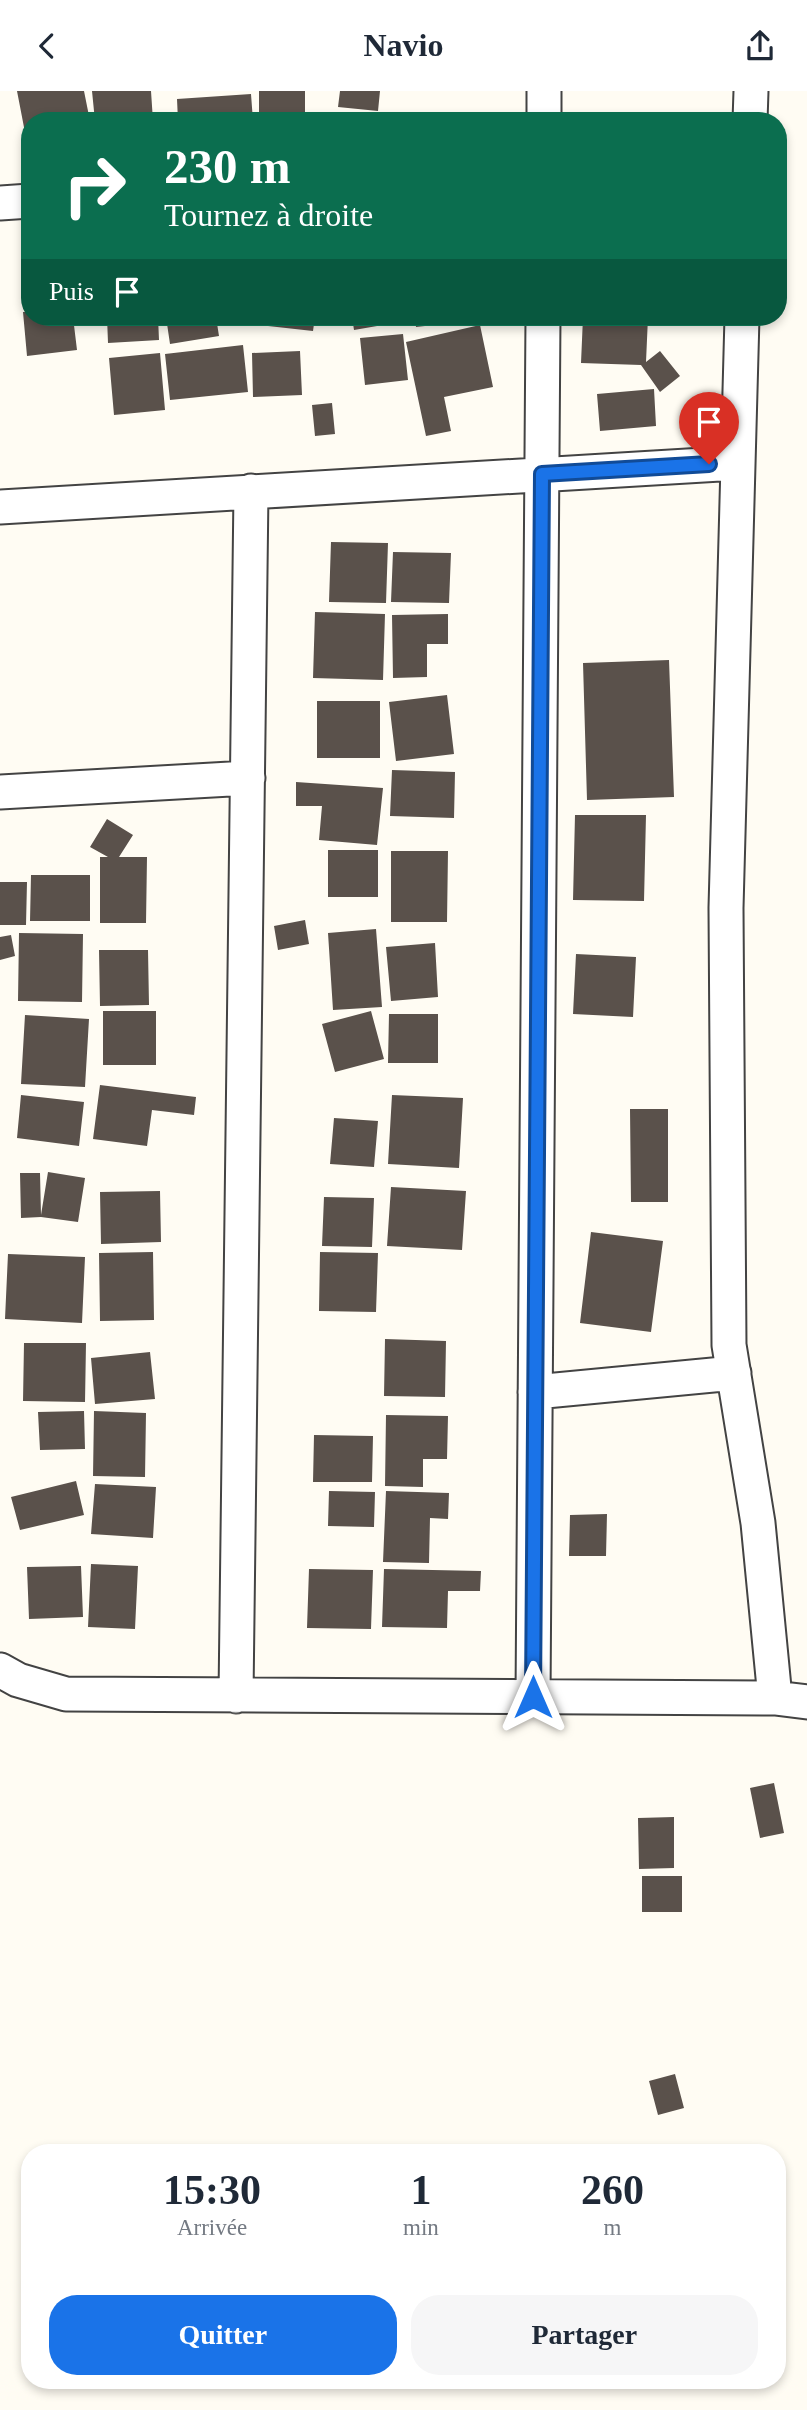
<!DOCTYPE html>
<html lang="fr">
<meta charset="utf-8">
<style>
body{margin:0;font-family:Georgia,serif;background:#f6f6f7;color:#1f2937;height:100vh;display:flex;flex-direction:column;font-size:26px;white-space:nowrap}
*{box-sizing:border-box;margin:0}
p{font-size:23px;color:#747a83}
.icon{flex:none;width:38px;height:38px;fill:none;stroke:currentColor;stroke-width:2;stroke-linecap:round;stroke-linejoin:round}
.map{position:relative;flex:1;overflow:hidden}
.sheet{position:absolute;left:21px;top:2053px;width:765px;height:245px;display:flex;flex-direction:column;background:#fff;border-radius:28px;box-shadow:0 4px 10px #0003}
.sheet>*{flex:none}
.top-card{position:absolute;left:21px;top:21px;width:766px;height:214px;border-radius:28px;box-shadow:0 4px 10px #0003;background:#0b6e4f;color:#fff;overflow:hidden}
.pin{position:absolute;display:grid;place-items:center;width:60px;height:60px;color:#fff;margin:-72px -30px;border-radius:50% 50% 50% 0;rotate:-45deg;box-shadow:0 0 7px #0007}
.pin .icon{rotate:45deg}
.me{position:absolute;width:77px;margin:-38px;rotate:0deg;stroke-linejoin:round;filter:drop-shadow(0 0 5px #0008)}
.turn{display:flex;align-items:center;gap:24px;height:147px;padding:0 28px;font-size:32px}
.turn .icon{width:91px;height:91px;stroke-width:2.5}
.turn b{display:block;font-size:49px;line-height:60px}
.then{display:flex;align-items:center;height:66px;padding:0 28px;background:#0003;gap:14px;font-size:26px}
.eta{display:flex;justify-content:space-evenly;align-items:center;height:119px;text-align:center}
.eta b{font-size:42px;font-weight:800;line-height:49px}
.cta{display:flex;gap:14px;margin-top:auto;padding:14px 28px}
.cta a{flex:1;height:80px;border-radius:28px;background:#1a73e8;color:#fff;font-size:28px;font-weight:800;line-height:80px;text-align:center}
.cta a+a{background:#f6f6f7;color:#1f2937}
header{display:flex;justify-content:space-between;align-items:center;height:91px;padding:0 28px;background:#fff;font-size:32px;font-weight:800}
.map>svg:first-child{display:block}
</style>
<header><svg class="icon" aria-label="back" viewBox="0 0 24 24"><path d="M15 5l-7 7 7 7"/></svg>Navio<svg class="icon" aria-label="share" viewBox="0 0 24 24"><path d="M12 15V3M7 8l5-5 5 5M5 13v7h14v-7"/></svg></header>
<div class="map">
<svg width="807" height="2319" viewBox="0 0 807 2319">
<rect width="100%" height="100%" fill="#fffcf3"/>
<path fill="#5a514b" d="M 17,0 L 84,0 L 90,30 L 30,30 L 28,57 Z
M 92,0 L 151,0 L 153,30 L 95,30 Z
M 259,0 L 305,0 L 305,30 L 259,30 Z
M 340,0 L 380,0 L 378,20 L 338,16 Z
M 251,3 L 253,30 L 178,30 L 177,8 Z
M 23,221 L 30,221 L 30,226 L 73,226 L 77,259 L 27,265 Z
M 107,226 L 158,226 L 159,249 L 108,252 Z
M 166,226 L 216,226 L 219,245 L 170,253 Z
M 260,226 L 315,226 L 313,240 L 259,234 Z
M 352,226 L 405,226 L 406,230 L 354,239 Z
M 415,226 L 461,226 L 461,231 L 416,236 Z
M 583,226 L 648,226 L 646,271 L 660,260 L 680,285 L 660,301 L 641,274 L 581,272 Z
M 480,234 L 493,296 L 444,306 L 451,340 L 426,345 L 406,251 Z
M 403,243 L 408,289 L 365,294 L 360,247 Z
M 243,254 L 248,301 L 170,309 L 165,263 Z
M 300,260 L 302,304 L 253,306 L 252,262 Z
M 160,262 L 165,319 L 114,324 L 109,267 Z
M 654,298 L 656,335 L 600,340 L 597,303 Z
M 332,312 L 335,343 L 315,345 L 312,314 Z
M 331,451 L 388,452 L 386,512 L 329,511 Z
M 393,461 L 451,462 L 449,512 L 391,511 Z
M 315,521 L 385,523 L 383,589 L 313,587 Z
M 448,523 L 448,553 L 427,553 L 427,586 L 393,587 L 392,524 Z
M 669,569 L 674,706 L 587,709 L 583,572 Z
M 447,604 L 454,663 L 396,670 L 389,611 Z
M 317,610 L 380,610 L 380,667 L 317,667 Z
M 392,679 L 455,681 L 454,727 L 390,725 Z
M 296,691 L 383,697 L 377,754 L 319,749 L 322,715 L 296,715 Z
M 575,724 L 646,724 L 644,810 L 573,809 Z
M 107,728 L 133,744 L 119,766 L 147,766 L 146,832 L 100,832 L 100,766 L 108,766 L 90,756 Z
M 328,759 L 378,759 L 378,806 L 328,806 Z
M 391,760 L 448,760 L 447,831 L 391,831 Z
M 31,784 L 90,784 L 90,830 L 30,830 Z
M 0,791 L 27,791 L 26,834 L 0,834 Z
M 305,829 L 309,853 L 278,859 L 274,835 Z
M 376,838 L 382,916 L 333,919 L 328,842 Z
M 19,842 L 83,843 L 82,911 L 18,910 Z
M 11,844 L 15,865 L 0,869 L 0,846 Z
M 435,852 L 438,906 L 391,910 L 386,856 Z
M 99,859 L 148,859 L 149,914 L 100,915 Z
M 576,863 L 636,866 L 633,926 L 573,923 Z
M 103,920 L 156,920 L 156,974 L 103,974 Z
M 371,920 L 384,968 L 335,981 L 322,933 Z
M 389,923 L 438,923 L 438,972 L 388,972 Z
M 25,924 L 89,928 L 85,996 L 21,993 Z
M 100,994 L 196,1006 L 194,1024 L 152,1019 L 147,1055 L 93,1048 Z
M 21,1004 L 84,1011 L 79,1055 L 17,1047 Z
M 392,1004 L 463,1007 L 459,1077 L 388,1073 Z
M 630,1018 L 668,1018 L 668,1111 L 631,1111 Z
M 334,1027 L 378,1030 L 374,1076 L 330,1073 Z
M 48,1081 L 85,1087 L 78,1131 L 41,1126 L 21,1127 L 20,1082 L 40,1082 L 41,1124 Z
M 391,1096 L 466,1100 L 462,1159 L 387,1155 Z
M 160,1100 L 161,1151 L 101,1153 L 100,1101 Z
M 324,1106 L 374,1107 L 372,1156 L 322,1155 Z
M 591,1141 L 663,1150 L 651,1241 L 580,1232 Z
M 153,1161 L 154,1229 L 100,1230 L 99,1162 Z
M 320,1161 L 378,1162 L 376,1221 L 319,1220 Z
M 8,1163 L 85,1166 L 82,1232 L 5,1228 Z
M 385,1248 L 446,1250 L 445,1306 L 384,1305 Z
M 24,1252 L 86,1252 L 85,1311 L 23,1310 Z
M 150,1261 L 155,1308 L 95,1313 L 91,1267 Z
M 84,1320 L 85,1358 L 40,1359 L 38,1321 Z
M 94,1320 L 146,1322 L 145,1386 L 93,1385 Z
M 386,1324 L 448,1325 L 447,1368 L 423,1368 L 423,1396 L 385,1395 Z
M 314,1344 L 373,1345 L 372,1391 L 313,1391 Z
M 76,1390 L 84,1424 L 20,1439 L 11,1406 Z
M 95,1393 L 156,1396 L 153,1447 L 91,1443 Z
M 329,1400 L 375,1401 L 374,1436 L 328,1435 Z
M 386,1400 L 449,1402 L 448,1428 L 430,1427 L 429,1472 L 383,1471 Z
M 607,1423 L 606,1465 L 569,1465 L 570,1424 Z
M 91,1473 L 138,1475 L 135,1538 L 88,1536 Z
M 81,1475 L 83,1526 L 29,1528 L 27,1476 Z
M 309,1478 L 373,1479 L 371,1538 L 307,1537 Z
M 384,1478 L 481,1480 L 480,1500 L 448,1500 L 447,1537 L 382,1536 Z
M 774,1692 L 784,1742 L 760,1747 L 750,1697 Z
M 674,1726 L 674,1777 L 639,1778 L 638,1727 Z
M 642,1785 L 682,1785 L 682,1821 L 642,1821 Z
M 675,1983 L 684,2017 L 658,2024 L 649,1990 Z"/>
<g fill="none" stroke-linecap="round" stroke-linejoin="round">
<g stroke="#434343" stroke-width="37">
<path id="street" d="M 544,30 L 544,0
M 750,30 L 751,0
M 0,112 L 30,110
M 742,226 L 726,817 L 729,1254 L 758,1432 L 775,1607
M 0,416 L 737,372
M 0,701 L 248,687
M 535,1301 L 734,1282
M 0,1579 L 18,1589 L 66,1603 L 775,1607 L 807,1611
M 236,1605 L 251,400
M 533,1606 L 543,226"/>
</g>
<use href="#street" stroke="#fff" stroke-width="33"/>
</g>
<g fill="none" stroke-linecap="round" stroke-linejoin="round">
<g stroke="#114b97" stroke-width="18">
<path id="route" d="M 533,1606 L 542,383 L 709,373"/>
</g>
<use href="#route" stroke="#1a73e8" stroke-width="12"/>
</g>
</svg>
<div class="pin" style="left:709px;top:373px;background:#d93025"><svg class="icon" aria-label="arrive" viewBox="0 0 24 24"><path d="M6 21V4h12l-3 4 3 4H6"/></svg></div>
<svg class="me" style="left:533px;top:1606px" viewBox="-20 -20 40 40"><path d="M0-17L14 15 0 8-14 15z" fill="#1a73e8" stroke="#fff" stroke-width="4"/></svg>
<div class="top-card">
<div class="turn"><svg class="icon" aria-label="right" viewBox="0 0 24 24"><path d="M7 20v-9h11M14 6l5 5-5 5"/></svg><div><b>230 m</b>Tournez à droite</div></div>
<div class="then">Puis<svg class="icon" aria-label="arrive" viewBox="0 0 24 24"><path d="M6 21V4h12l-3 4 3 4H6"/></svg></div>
</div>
<section class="sheet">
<div class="eta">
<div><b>15:30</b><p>Arrivée</p></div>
<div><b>1</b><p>min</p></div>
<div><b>260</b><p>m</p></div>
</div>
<div class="cta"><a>Quitter</a><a>Partager</a></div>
</section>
</div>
